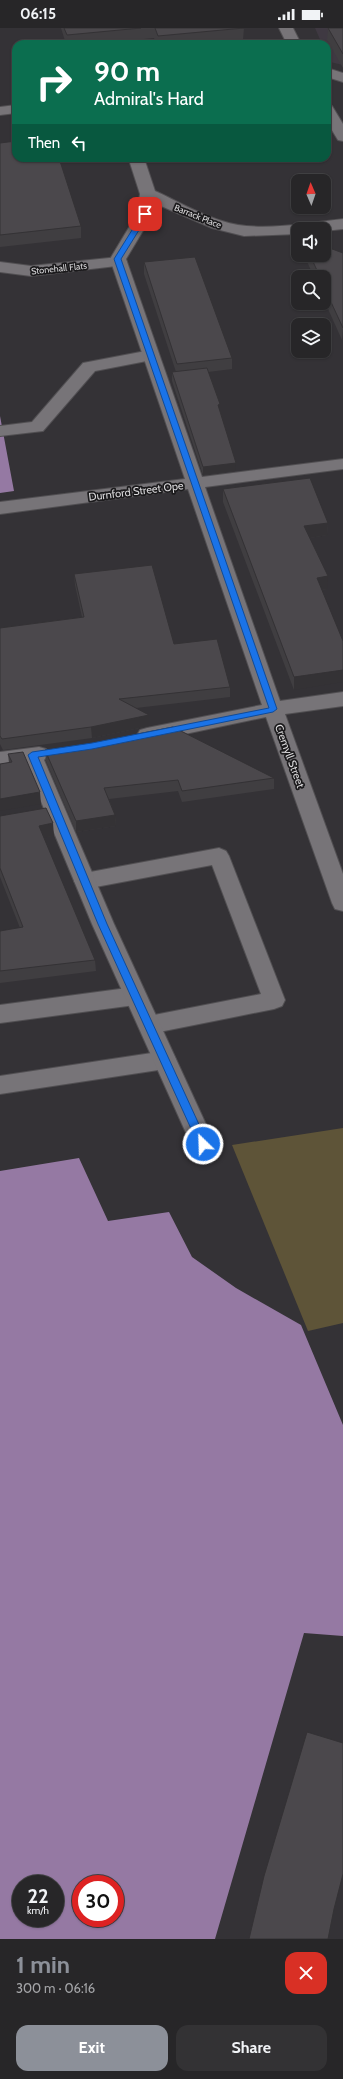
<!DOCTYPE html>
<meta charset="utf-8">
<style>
body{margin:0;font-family:Cabin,sans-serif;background:#333234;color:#f1f3f6;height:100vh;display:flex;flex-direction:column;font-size:15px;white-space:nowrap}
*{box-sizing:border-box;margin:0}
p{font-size:13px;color:#a4a5a8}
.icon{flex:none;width:22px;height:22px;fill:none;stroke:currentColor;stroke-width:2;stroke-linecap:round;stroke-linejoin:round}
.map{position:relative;height:1911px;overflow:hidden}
.side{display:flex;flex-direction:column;background:#272628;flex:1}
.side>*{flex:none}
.top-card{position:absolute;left:12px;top:12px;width:319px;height:122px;border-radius:12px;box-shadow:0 1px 3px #0004,0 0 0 1px #434345;background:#0b6e4f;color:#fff;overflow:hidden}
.needle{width:26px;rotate:358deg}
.controls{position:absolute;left:291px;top:146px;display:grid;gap:8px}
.controls a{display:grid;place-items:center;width:40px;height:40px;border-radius:8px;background:#272628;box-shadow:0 1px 3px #0004,0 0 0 1px #434345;font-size:20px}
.speed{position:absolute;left:12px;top:1847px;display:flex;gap:8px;font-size:20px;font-weight:700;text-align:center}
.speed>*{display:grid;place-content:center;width:52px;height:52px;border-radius:50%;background:#272628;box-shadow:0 1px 3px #0004,0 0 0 1px #434345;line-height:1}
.speed small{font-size:10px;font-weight:400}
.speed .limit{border:6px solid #d22;background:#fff;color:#111}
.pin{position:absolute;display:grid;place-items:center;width:34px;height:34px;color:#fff;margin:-17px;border-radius:8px;box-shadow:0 2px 6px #0006}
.me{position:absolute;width:44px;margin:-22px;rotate:336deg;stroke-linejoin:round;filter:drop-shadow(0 0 3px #0008)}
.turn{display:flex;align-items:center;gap:14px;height:84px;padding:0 16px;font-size:18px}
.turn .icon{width:52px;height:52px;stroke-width:2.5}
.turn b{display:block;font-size:28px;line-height:34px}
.then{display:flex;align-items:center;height:38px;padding:0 16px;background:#0003;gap:8px;font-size:15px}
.round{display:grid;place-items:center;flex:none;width:42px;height:42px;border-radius:12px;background:#333234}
.head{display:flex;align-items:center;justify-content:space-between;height:68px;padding:0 16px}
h1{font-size:24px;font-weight:700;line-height:30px;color:#8c9099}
.cta{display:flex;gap:8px;margin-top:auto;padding:8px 16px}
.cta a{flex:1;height:46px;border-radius:12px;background:#8c9099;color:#fff;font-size:16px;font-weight:700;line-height:46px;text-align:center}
.cta a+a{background:#333234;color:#f1f3f6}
.status{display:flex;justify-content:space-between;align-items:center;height:28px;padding:0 20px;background:#272628;direction:ltr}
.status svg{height:11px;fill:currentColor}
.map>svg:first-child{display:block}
</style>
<div class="status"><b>06:15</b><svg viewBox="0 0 49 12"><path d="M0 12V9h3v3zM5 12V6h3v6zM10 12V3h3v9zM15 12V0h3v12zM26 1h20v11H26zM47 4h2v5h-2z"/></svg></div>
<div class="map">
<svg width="343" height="1911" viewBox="0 0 343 1911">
<rect width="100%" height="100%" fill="#343236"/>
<path fill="#3f3942" d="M 315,0 L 343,0 L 343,37 L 330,34 L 327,28 L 327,16 L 322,16 Z"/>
<path fill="#5e5438" d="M 343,1100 L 343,1295 L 308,1303 L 232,1117 Z"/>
<path fill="#9579a3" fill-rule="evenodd" d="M 0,388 L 14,463 L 0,465 Z
M 79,1130 L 108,1193 L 169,1184 L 192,1229 L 236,1260 L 301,1297 L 343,1397 L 343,1608 L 304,1605 L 215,1911 L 0,1911 L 0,1143 ZM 21,1856 L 55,1856 L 55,1890 L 21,1890 ZM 81,1856 L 115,1856 L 115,1890 L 81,1890 Z"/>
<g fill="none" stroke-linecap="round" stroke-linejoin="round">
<g stroke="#514f52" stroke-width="2">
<path id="service" d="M 16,77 L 16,85 L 0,87 L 0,79 Z
M 119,229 L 125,231 L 127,234 L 125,237 L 31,248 L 0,244 L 0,234 L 31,238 Z
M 151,322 L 157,323 L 159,327 L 157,331 L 95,343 L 43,403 L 0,408 L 0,398 L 32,394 L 83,335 Z
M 219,820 L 226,823 L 229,828 L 285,972 L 282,978 L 274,981 L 149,1006 L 141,1003 L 138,997 L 141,991 L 149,988 L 261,966 L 212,837 L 85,861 L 78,859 L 74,853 L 78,847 L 85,845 Z
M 135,959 L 143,962 L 146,968 L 143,974 L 135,977 L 0,995 L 0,977 Z
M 165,1023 L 173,1026 L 176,1032 L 173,1038 L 165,1041 L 0,1066 L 0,1048 Z"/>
</g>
<g stroke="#514f52" stroke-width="2">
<path id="minor" d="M 279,0 L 293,0 L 301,16 L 287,16 Z
M 327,40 L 343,45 L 343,54 L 327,49 Z
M 327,77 L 332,78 L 343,96 L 343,113 L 338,112 L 327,94 Z
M 130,130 L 144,130 L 155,163 C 177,173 199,186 222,193 C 255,205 308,195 343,191 L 343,201 L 324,203 L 324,201 L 298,201 L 298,206 L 244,208 L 212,200 L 154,175 L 153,186 L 126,231 L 202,449 L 343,431 L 343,441 L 205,459 L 280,673 L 343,664 L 343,678 L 285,686 L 343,846 L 343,883 L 335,881 L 332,875 L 266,689 L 147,714 L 140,712 L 137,707 L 140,702 L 147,700 L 262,677 L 188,461 L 0,486 L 0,474 L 185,451 L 110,231 L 137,186 L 140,166 L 130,135 Z
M 39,719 L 46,721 L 49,726 L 44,732 L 114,896 L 215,1116 L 211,1123 L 203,1126 L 195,1123 L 191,1116 L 92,896 L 25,735 L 0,738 L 0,724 Z"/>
</g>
<use href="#service" fill="#777478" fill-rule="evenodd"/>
<use href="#minor" fill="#777478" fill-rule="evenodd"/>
</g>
<path fill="#403e41" d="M 61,0 L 244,0 L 243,12 L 197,16 L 156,16 L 154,10 L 93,16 L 66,16 Z
M 327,0 L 343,0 L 343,40 L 327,12 L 328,2 Z
M 0,115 L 81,198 L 81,210 L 0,219 Z
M 343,225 L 343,311 L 342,312 L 324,272 L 324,249 L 314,249 L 304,227 L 324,227 Z
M 144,234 L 232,330 L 232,341 L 208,344 L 220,384 L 235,443 L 203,447 L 172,353 L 172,344 L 176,344 L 144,246 Z
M 223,461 L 328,495 L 327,507 L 310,510 L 327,561 L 322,562 L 294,662 L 223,474 Z
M 74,546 L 174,616 L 230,659 L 230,669 L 136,680 L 149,698 L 92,710 L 3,722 L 0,716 L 0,600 L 82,589 L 75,557 Z
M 45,722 L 274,750 L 274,761 L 182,774 L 178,763 L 109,771 L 115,787 L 116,798 L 76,804 L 46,733 Z
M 8,726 L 41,776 L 9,735 Z
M 0,788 L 54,808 L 43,809 L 95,932 L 96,943 L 0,955 L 0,903 L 20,900 L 0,849 Z"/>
<path fill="#343235" d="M 343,300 L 343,311 L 342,312 Z
M 220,376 L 220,385 L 218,377 Z
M 236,435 L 235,443 L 203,447 L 203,439 Z
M 328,495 L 327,507 L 304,511 L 304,498 Z
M 328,548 L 327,561 L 316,563 L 317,550 Z
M 343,642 L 343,654 L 294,662 L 294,649 Z
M 149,687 L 149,698 L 92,710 L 91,699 Z
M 40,764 L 41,776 L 0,783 L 0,771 Z
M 115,787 L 116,798 L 76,804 L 76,793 Z
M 53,795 L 54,808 L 40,810 L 39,798 Z"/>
<path fill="#4b484c" stroke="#343235" d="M 64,0 L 141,0 L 67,7 Z
M 155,0 L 244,0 L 158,8 Z
M 328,0 L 343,0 L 343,26 Z
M 16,113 L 16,130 L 59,130 L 81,198 L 0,207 L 0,115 Z
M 324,218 L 343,225 L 343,300 L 324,259 L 324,249 L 320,249 L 310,227 L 324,227 Z
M 195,229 L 232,330 L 177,336 L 144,234 Z
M 207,340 L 220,376 L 218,377 L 236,435 L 203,439 L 172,344 Z
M 310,450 L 328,495 L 304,498 L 328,548 L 317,550 L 343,613 L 343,642 L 294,649 L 223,461 Z
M 152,537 L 174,616 L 217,611 L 230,659 L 119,671 L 149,687 L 91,699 L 2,711 L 0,708 L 0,600 L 84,589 L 74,546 Z
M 173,699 L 274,750 L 182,763 L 178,752 L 104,760 L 115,787 L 76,793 L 45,722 L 92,715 Z
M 23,724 L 40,764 L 0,771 L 0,736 L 12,734 L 8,726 Z
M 46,780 L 53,795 L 39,798 L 95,932 L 0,943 L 0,903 L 23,899 L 0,840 L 0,788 Z
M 307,1704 L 343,1715 L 343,1846 L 334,1881 L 328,1911 L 249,1911 L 264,1848 Z"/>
<path fill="#1a73e8" stroke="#114b97" d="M 145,184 L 149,186 L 121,231 L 277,681 L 273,684 L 92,721 L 38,729 L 107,896 L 208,1116 L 203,1120 L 198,1116 L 98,896 L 28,727 L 32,724 L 92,715 L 269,680 L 114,231 L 142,186 Z"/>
<g text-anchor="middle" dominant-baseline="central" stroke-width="3.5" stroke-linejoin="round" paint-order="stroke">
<g font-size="9" fill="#dbdadc" stroke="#1b1a1c">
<text transform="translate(198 188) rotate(22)">Barrack Place</text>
<text transform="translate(59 240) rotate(-6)">Stonehall Flats</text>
</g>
<g font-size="11" fill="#dbdadc" stroke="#1b1a1c">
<text transform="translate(136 463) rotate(-7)">Durnford Street Ope</text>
<text transform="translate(290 728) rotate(70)">Cremyll Street</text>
</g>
</g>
</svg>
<div class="controls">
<a><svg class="needle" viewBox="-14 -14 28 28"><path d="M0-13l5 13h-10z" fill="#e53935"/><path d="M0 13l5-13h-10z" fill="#a4a5a8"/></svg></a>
<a><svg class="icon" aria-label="sound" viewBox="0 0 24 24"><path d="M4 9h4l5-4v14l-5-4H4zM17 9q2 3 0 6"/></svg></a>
<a><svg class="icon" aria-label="search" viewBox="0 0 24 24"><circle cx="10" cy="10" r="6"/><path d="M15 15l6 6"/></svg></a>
<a><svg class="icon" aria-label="layers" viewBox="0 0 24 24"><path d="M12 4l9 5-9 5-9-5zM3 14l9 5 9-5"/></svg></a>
</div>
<div class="speed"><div>22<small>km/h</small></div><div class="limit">30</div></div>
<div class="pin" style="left:145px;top:186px;background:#d93025"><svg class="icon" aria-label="arrive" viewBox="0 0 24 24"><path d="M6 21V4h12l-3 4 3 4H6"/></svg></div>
<svg class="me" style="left:203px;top:1116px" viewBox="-20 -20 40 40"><circle r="17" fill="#1a73e8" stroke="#fff" stroke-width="3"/><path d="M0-11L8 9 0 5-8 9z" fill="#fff"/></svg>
<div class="top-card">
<div class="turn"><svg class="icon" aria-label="right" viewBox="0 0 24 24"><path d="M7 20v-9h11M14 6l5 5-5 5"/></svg><div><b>90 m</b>Admiral's Hard</div></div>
<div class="then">Then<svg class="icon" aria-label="left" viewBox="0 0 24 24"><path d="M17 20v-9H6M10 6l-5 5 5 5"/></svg></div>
</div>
</div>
<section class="side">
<div class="head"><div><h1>1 min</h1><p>300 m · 06:16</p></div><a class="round" style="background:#d93025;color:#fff"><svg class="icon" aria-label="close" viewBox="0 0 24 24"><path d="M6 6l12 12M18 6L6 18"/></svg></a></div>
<div class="cta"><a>Exit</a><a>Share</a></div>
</section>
